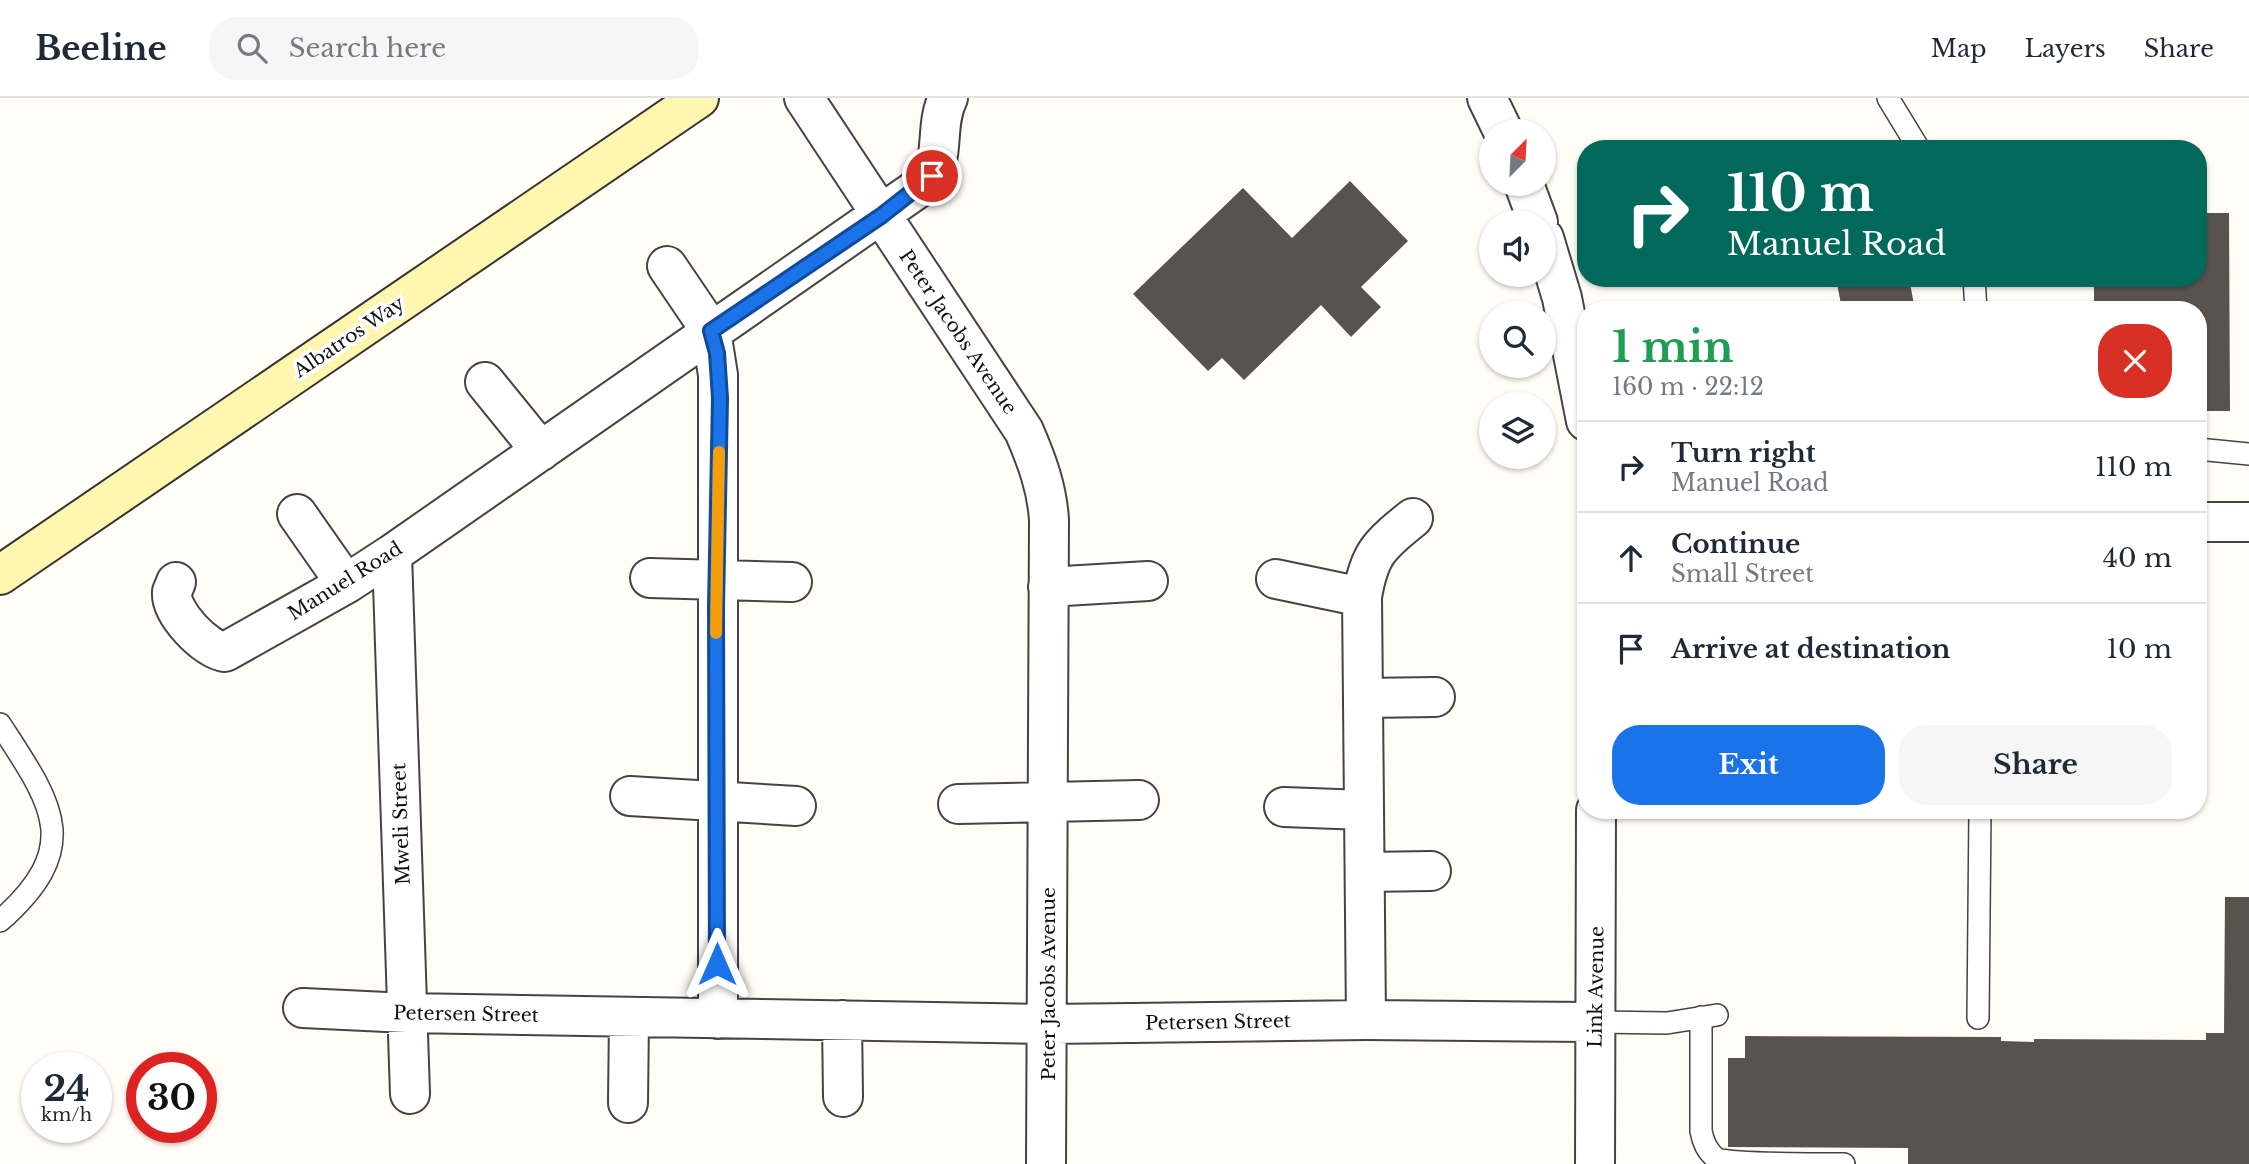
<!DOCTYPE html>
<meta charset="utf-8">
<style>
body{margin:0;font-family:"Libre Baskerville",serif;background:#f6f6f7;color:#1f2937;height:100vh;display:flex;flex-direction:column;font-size:26px;white-space:nowrap}
*{box-sizing:border-box;margin:0}
p{font-size:23px;color:#747a83}
.icon{flex:none;width:38px;height:38px;fill:none;stroke:currentColor;stroke-width:2;stroke-linecap:round;stroke-linejoin:round}
.map{position:relative;flex:1;overflow:hidden}
.sheet{position:absolute;left:1577px;top:203px;width:630px;height:518px;display:flex;flex-direction:column;background:#fff;border-radius:28px;box-shadow:0 2px 5px #0004}
.sheet>*{flex:none}
.top-card{position:absolute;left:1577px;top:42px;width:630px;height:147px;border-radius:28px;box-shadow:0 2px 5px #0004;background:#00695c;color:#fff;overflow:hidden}
.needle{width:46px;rotate:24deg}
.controls{position:absolute;left:1479px;top:21px;display:grid;gap:14px}
.controls a{display:grid;place-items:center;width:77px;height:77px;border-radius:50%;background:#fff;box-shadow:0 2px 5px #0004;font-size:35px}
.speed{position:absolute;left:21px;top:954px;display:flex;gap:14px;font-size:35px;font-weight:700;text-align:center}
.speed>*{display:grid;place-content:center;width:91px;height:91px;border-radius:50%;background:#fff;box-shadow:0 2px 5px #0004;line-height:1}
.speed small{font-size:18px;font-weight:400}
.speed .limit{border:10px solid #d22;background:#fff;color:#111}
.pin{position:absolute;display:grid;place-items:center;width:60px;height:60px;color:#fff;margin:-30px;border:4px solid #fff;border-radius:50%;box-shadow:0 2px 7px #0007}
.me{position:absolute;width:77px;margin:-38px;rotate:0deg;stroke-linejoin:round;filter:drop-shadow(0 0 5px #0008)}
.turn{display:flex;align-items:center;gap:24px;height:147px;padding:0 35px;font-size:32px}
.turn .icon{width:91px;height:91px;stroke-width:2.5}
.turn b{display:block;font-size:49px;line-height:60px}
.round{display:grid;place-items:center;flex:none;width:74px;height:74px;border-radius:28px;background:#f6f6f7}
.headline{display:flex;align-items:center;justify-content:space-between;height:119px;padding:0 35px}
h1{font-size:42px;font-weight:800;line-height:52px;color:#1e9e55}
.primary-button{display:flex;gap:14px;margin-top:auto;padding:14px 35px}
.primary-button a{flex:1;height:80px;border-radius:28px;background:#1a73e8;color:#fff;font-size:28px;font-weight:800;line-height:80px;text-align:center}
.primary-button a+a{background:#f6f6f7;color:#1f2937}
ul{padding:0;list-style:none}
li{display:flex;align-items:center;gap:21px;height:91px;padding:0 35px;border-top:2px solid #e0e1e3}
li div{flex:1}
li b{display:block;font-size:26px}
li em{font-style:normal}
header{display:flex;align-items:center;gap:42px;box-sizing:border-box;height:98px;padding:0 35px;background:#fff;border-bottom:2px solid #e0e1e3}
header strong{font-size:33px}
nav{display:flex;gap:38px;margin-inline-start:auto;font-size:24px}
.search{width:490px;height:63px;background:#f6f6f7;display:flex;align-items:center;gap:18px;box-sizing:border-box;padding:0 24px;border-radius:28px;color:#747a83;font-size:26px}
.map>svg:first-child{display:block}
</style>
<header>
<strong>Beeline</strong>
<div class="search"><svg class="icon" aria-label="search" viewBox="0 0 24 24"><circle cx="10" cy="10" r="6"/><path d="M15 15l6 6"/></svg>Search here</div>
<nav><a>Map</a><a>Layers</a><a>Share</a></nav>
</header>
<div class="map">
<svg width="2249" height="1066" viewBox="0 0 2249 1066">
<rect width="100%" height="100%" fill="#fffdf5"/>
<path fill="#5a524d" d="M 1350,83 L 1408,143 L 1361,189 L 1381,209 L 1351,239 L 1321,207 L 1244,282 L 1222,260 L 1208,273 L 1133,196 L 1243,90 L 1292,140 Z
M 2198,115 L 2229,115 L 2230,313 L 2198,313 L 2198,212 L 2094,212 L 2094,180 L 2198,180 Z
M 1836,180 L 1909,180 L 1915,212 L 1842,212 Z
M 2225,799 L 2249,799 L 2249,1066 L 1908,1066 L 1908,1050 L 1728,1049 L 1728,960 L 1745,960 L 1745,938 L 2001,939 L 2001,943 L 2034,944 L 2034,941 L 2206,942 L 2206,935 L 2224,935 Z"/>
<g fill="none" stroke-linecap="round" stroke-linejoin="round">
<g stroke="#444" stroke-width="24">
<path id="lane" d="M 1888,0 L 1919,51
M 1974,180 L 1976,212
M 2198,351 L 2249,356
M 0,626 C 52,706 85,748 0,823
M 1701,919 L 1701,1033 C 1703,1044 1707,1054 1717,1061 C 1734,1066 1820,1066 1844,1066
M 1978,920 L 1980,712
M 1595,924 L 1667,925 L 1717,917"/>
</g>
<g stroke="#444" stroke-width="42">
<path id="street" d="M 804,0 L 1024,333 C 1037,363 1047,390 1049,422 L 1046,1066
M 1487,0 L 1503,33
M 1524,86 L 1538,124
M 1544,140 L 1562,200 L 1586,323
M 667,168 L 711,233 L 718,277 L 718,921
M 485,284 L 541,353
M 297,416 L 346,486
M 2198,424 L 2249,424
M 392,456 L 410,996
M 650,480 L 792,484
M 1276,481 L 1362,499
M 176,484 C 175,487 173,491 172,494 C 170,515 206,552 225,554 L 346,486 L 392,456 L 927,84 C 946,62 934,27 948,0
M 1048,489 L 1148,483
M 1363,600 L 1435,599
M 630,698 L 796,708
M 958,706 L 1139,702
M 1284,709 L 1364,712
M 1365,774 L 1431,773
M 303,910 L 407,915 L 1049,926 L 1366,922 L 1595,924
M 842,922 L 843,999
M 1366,922 L 1362,499 C 1369,456 1379,447 1413,420
M 628,1005 L 629,919
M 1595,1066 L 1596,712"/>
</g>
<g stroke="#333" stroke-width="42">
<path id="secondary" d="M 0,477 L 699,0"/>
</g>
<use href="#lane" stroke="#fff" stroke-width="21"/>
<use href="#street" stroke="#fff" stroke-width="38"/>
<use href="#secondary" stroke="#fff6b0" stroke-width="38"/>
</g>
<g fill="none" stroke-linecap="round" stroke-linejoin="round">
<g stroke="#114b97" stroke-width="18">
<path id="route" d="M 717,866 L 716,509 L 720,300 L 717,255 L 711,233 L 881,118 L 932,78"/>
</g>
<use href="#route" stroke="#1a73e8" stroke-width="12"/>
<path stroke="#f59e0b" stroke-width="12" d="M 716,535 L 719,354"/>
</g>
<g text-anchor="middle" dominant-baseline="central" stroke-width="7" stroke-linejoin="round" paint-order="stroke">
<g font-size="19" fill="#111" stroke="#fff">
<text transform="translate(958 234) rotate(56)">Peter Jacobs Avenue</text>
<text transform="translate(349 239) rotate(-34)">Albatros Way</text>
<text transform="translate(345 483) rotate(-32)">Manuel Road</text>
<text transform="translate(401 726) rotate(-92)">Mweli Street</text>
<text transform="translate(1048 886) rotate(-90)">Peter Jacobs Avenue</text>
<text transform="translate(1596 889) rotate(-89)">Link Avenue</text>
<text transform="translate(466 916) rotate(1)">Petersen Street</text>
<text transform="translate(1218 924) rotate(-1)">Petersen Street</text>
</g>
</g>
</svg>
<div class="controls">
<a><svg class="needle" viewBox="-14 -14 28 28"><path d="M0-13l5 13h-10z" fill="#e53935"/><path d="M0 13l5-13h-10z" fill="#747a83"/></svg></a>
<a><svg class="icon" aria-label="sound" viewBox="0 0 24 24"><path d="M4 9h4l5-4v14l-5-4H4zM17 9q2 3 0 6"/></svg></a>
<a><svg class="icon" aria-label="search" viewBox="0 0 24 24"><circle cx="10" cy="10" r="6"/><path d="M15 15l6 6"/></svg></a>
<a><svg class="icon" aria-label="layers" viewBox="0 0 24 24"><path d="M12 4l9 5-9 5-9-5zM3 14l9 5 9-5"/></svg></a>
</div>
<div class="speed"><div>24<small>km/h</small></div><div class="limit">30</div></div>
<div class="pin" style="left:932px;top:78px;background:#d93025"><svg class="icon" aria-label="arrive" viewBox="0 0 24 24"><path d="M6 21V4h12l-3 4 3 4H6"/></svg></div>
<svg class="me" style="left:717px;top:866px" viewBox="-20 -20 40 40"><path d="M0-17L14 15 0 8-14 15z" fill="#1a73e8" stroke="#fff" stroke-width="4"/></svg>
<div class="top-card">
<div class="turn"><svg class="icon" aria-label="right" viewBox="0 0 24 24"><path d="M7 20v-9h11M14 6l5 5-5 5"/></svg><div><b>110 m</b>Manuel Road</div></div>
</div>
<section class="sheet">
<div class="headline"><div><h1>1 min</h1><p>160 m · 22:12</p></div><a class="round" style="background:#d93025;color:#fff"><svg class="icon" aria-label="close" viewBox="0 0 24 24"><path d="M6 6l12 12M18 6L6 18"/></svg></a></div>
<ul>
<li><svg class="icon" aria-label="right" viewBox="0 0 24 24"><path d="M7 20v-9h11M14 6l5 5-5 5"/></svg><div><b>Turn right</b><p>Manuel Road</p></div><em>110 m</em></li>
<li><svg class="icon" aria-label="ahead" viewBox="0 0 24 24"><path d="M12 20V5M6 11l6-6 6 6"/></svg><div><b>Continue</b><p>Small Street</p></div><em>40 m</em></li>
<li><svg class="icon" aria-label="arrive" viewBox="0 0 24 24"><path d="M6 21V4h12l-3 4 3 4H6"/></svg><div><b>Arrive at destination</b></div><em>10 m</em></li>
</ul>
<div class="primary-button"><a>Exit</a><a>Share</a></div>
</section>
</div>
